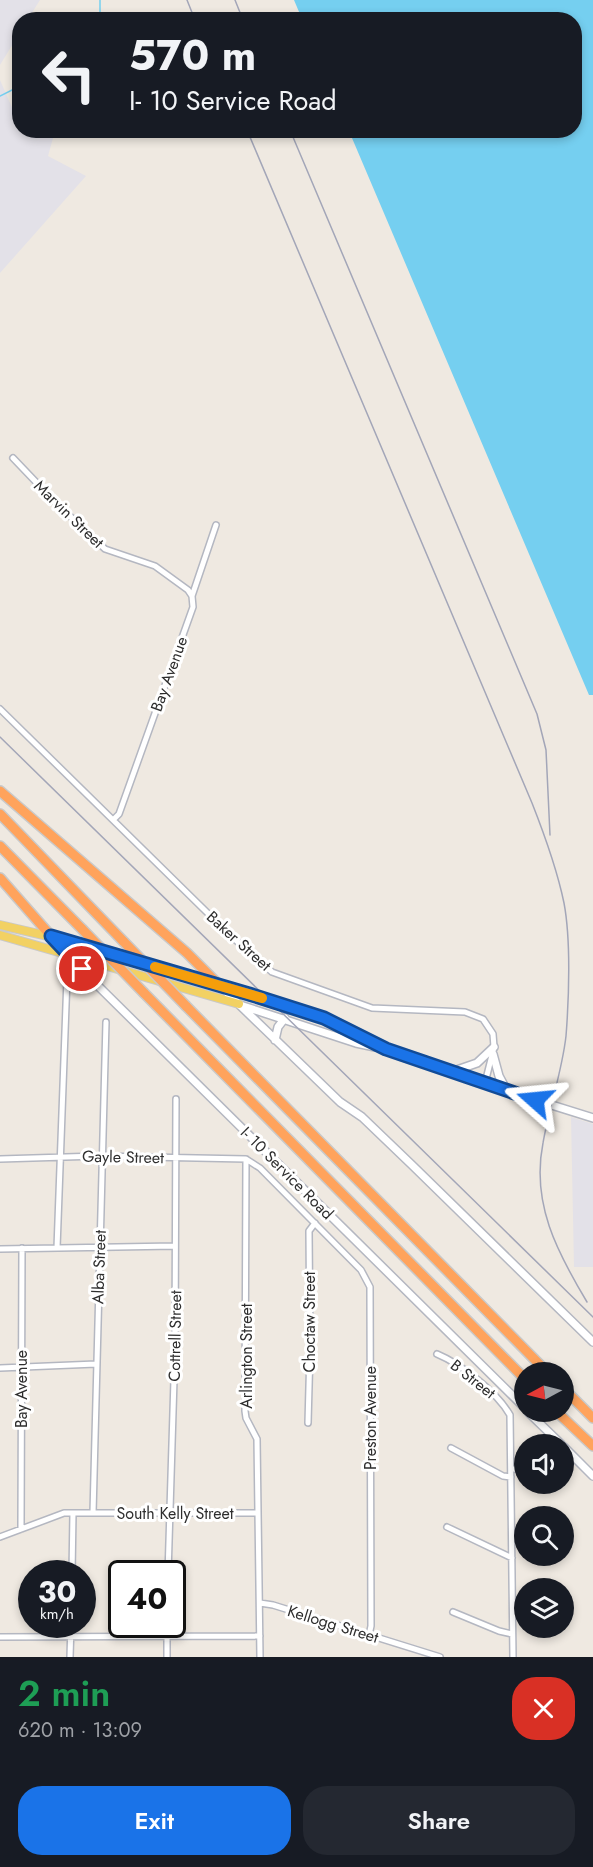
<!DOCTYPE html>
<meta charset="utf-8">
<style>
body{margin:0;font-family:Jost,sans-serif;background:#242831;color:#f1f3f6;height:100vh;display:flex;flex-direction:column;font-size:22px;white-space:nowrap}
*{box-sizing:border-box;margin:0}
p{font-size:20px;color:#9ea1a6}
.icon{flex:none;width:33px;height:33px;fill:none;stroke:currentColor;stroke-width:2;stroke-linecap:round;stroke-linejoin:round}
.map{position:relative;height:1657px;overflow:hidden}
.panel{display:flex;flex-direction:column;background:#171b24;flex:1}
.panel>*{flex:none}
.hud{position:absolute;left:12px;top:12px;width:570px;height:126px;border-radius:24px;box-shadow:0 3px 9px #0003;background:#171b24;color:#f1f3f6;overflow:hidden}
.needle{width:39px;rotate:263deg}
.fabs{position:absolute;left:514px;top:1362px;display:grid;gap:12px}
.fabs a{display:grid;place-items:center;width:60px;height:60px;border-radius:50%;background:#171b24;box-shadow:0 3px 9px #0003;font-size:30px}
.speed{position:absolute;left:18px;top:1560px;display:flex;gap:12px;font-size:30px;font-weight:700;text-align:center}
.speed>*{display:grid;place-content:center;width:78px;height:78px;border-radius:50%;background:#171b24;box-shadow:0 3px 9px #0003;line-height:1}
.speed small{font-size:15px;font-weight:400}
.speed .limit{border:3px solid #111;border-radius:9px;background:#fff;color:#111}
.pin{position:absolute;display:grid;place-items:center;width:51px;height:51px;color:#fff;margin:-26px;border:3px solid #fff;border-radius:50%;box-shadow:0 2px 6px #0007}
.me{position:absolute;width:66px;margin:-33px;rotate:288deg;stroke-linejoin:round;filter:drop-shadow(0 0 4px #0008)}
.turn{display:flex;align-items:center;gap:21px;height:126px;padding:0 18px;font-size:27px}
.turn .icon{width:78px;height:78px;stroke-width:2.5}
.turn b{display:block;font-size:42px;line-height:51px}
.round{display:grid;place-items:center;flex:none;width:63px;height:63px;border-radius:24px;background:#242831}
.summary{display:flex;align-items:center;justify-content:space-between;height:102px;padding:0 18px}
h1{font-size:36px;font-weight:600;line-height:45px;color:#1e9e55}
.cta{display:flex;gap:12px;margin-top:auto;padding:12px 18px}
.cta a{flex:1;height:69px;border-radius:24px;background:#1a73e8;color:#fff;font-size:24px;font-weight:600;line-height:69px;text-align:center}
.cta a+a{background:#242831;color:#f1f3f6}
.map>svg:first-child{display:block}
</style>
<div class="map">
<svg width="593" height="1657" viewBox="0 0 593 1657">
<rect width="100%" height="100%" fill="#efe9e1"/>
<path fill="#e3e1e8" d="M 0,0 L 40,0 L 28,19 L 20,20 L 19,34 L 0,65 Z
M 0,80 L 14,112 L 19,115 L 20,130 L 55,131 L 48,156 L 86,176 L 0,273 Z
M 571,1117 L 593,1124 L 593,1267 L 574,1267 Z"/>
<path fill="#75cff0" d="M 294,0 L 593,0 L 593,695 L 589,695 L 349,131 L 574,130 L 574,20 L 302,19 Z"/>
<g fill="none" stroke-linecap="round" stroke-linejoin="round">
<path stroke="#75cff0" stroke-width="1.5" d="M 100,0 L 100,20
M 0,96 L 20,86"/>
<g stroke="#b4b7c1" stroke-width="8">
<path id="street" d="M 13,458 L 56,503 L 105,549 L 155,566 L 188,590 L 192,596
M 0,709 L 231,936 L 272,972 L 372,1008 L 465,1012 L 483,1019 L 493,1034 L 494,1047 L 485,1083
M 113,820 L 119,814 L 193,607 L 192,596 L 216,525
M 0,1159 L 98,1156 L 246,1159 L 260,1168 L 361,1270 L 370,1287 L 371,1626 L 369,1635
M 246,1159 L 245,1411 L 246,1418 L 257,1439 L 260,1657
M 57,1248 L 67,978
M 0,1249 L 175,1246
M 437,1354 C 461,1364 497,1392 510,1415 L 513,1657
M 0,1368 L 96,1364
M 308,1423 L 310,1350 L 309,1231 L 315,1223
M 451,1448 L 503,1476 L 511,1477
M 511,1469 L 525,1469
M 93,1513 L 106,1022
M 447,1527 L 512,1558
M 21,1529 L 22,1248
M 0,1537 L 64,1513 L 258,1513
M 72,1574 L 73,1513
M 168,1574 L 175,1347 L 176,1099
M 260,1603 L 273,1605 L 440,1657
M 453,1612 L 499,1631 L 512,1634
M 0,1637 L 260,1636
M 70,1657 L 71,1624
M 167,1657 L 167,1624"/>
</g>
<g stroke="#b4b7c1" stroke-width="10">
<path id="secondary" d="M 51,936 L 87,975 L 525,1408
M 220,986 L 340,1102 L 362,1117 L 412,1165 L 593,1342
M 223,986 L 324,1018 L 386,1049 L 510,1092 L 593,1118
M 240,1005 L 356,1043 L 375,1047
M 275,1040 L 278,1027 L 285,1018
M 493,1054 L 499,1076 L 507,1091
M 451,1072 L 477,1063 L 494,1047
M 528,1412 L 561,1444
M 564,1447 L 593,1476"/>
</g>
<g stroke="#c9c9c9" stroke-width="10">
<path id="primary" d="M 0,925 L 69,941 L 219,985
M 0,935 L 239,1004"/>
</g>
<g stroke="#c9c9c9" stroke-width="12">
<path id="highway" d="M 0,791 L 187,953 L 220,986
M 0,814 L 124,942
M 0,846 L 82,929
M 0,878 L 51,936
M 144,993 L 525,1379
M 186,1006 L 547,1372
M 564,1389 L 593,1418
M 557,1412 L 593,1446"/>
</g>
<use href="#street" stroke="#fff" stroke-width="5"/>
<use href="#secondary" stroke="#fff" stroke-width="7"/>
<use href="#primary" stroke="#f2d163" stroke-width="8"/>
<use href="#highway" stroke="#ffa35c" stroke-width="9"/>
<path stroke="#a3a6b8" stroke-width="1.5" d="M 187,0 L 195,20
M 235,0 L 243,20
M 247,130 L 532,803 C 545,836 557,869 564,903 C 571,940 569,998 566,1036 C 562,1072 549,1108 543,1143 C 531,1203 557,1252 587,1302
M 290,130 L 537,714 L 546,750 L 550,835
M 0,737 L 593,1317"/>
<g stroke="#c9c9c9" stroke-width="12" stroke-linecap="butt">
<path id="highway-bridge" d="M 82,929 L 144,993
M 124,942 L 186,1006"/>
</g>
<use href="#highway-bridge" stroke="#ffa35c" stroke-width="9"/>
</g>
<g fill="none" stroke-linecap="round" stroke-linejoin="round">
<g stroke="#114b97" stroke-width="15">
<path id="route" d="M 82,969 L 51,936 L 249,994 L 324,1018 L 386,1049 L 535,1100"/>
</g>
<use href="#route" stroke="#1a73e8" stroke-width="10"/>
<path stroke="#f59e0b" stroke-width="10" d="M 155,967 L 262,998"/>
</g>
<g text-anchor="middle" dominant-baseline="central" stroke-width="6" stroke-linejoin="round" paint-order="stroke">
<g font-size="16" fill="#2e2e2e" stroke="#fff">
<text transform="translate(69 514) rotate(44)">Marvin Street</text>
<text transform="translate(169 674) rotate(-70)">Bay Avenue</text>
<text transform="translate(239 941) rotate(42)">Baker Street</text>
<text transform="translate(123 1157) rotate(1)">Gayle Street</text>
<text transform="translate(287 1173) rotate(45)">I- 10 Service Road</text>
<text transform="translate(99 1267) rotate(-88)">Alba Street</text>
<text transform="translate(309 1322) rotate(-90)">Choctaw Street</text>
<text transform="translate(175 1336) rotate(-89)">Cottrell Street</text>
<text transform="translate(246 1356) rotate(-90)">Arlington Street</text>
<text transform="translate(473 1379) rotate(38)">B Street</text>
<text transform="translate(21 1389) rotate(-90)">Bay Avenue</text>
<text transform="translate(370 1418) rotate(-90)">Preston Avenue</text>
<text x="175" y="1513">South Kelly Street</text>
<text transform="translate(333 1624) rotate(17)">Kellogg Street</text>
</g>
</g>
</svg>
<div class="fabs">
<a><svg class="needle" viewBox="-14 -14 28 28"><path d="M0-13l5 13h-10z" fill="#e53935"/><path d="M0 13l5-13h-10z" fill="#9ea1a6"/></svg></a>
<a><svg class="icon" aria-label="sound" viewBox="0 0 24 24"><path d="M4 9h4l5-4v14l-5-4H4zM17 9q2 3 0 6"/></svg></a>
<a><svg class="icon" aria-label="search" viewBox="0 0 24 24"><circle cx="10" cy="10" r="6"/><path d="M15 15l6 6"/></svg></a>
<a><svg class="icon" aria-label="layers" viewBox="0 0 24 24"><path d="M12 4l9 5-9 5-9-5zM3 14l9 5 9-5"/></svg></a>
</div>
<div class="speed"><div>30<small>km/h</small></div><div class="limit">40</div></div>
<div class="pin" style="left:82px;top:969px;background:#d93025"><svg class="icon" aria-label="arrive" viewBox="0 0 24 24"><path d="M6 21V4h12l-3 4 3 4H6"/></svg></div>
<svg class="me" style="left:535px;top:1100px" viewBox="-20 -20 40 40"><path d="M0-17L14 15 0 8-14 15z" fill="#1a73e8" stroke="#fff" stroke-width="4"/></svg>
<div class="hud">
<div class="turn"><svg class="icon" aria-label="left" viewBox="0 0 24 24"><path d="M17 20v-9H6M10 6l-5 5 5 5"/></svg><div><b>570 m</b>I- 10 Service Road</div></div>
</div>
</div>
<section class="panel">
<div class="summary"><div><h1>2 min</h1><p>620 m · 13:09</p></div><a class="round" style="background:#d93025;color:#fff"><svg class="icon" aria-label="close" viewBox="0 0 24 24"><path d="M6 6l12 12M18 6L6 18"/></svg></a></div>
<div class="cta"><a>Exit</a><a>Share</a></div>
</section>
